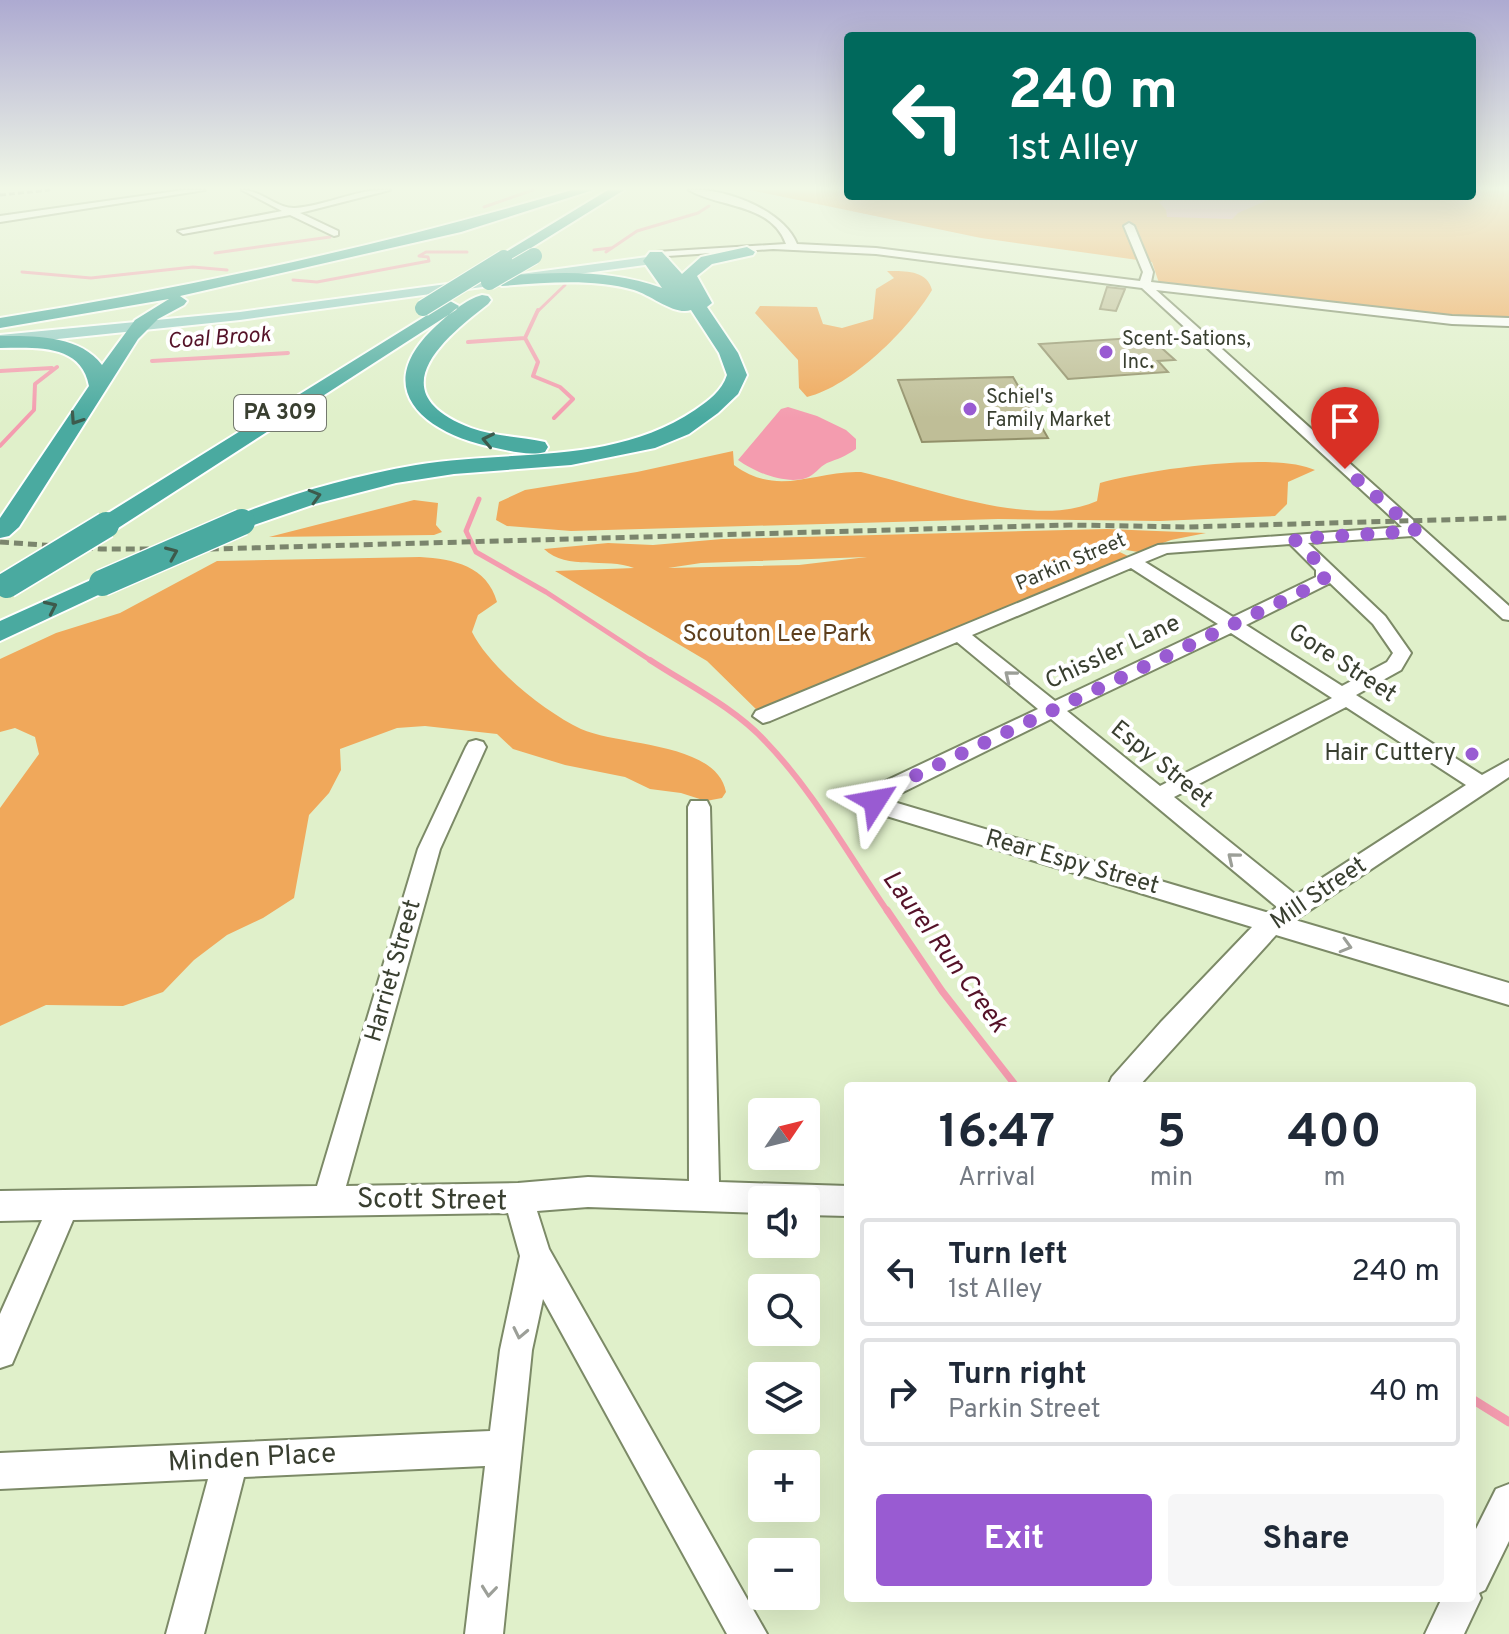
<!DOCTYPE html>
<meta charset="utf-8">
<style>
body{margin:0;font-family:Overpass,sans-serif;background:#f6f6f7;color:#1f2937;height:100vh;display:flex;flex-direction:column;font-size:30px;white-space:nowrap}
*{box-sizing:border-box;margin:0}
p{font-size:26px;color:#747a83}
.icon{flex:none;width:44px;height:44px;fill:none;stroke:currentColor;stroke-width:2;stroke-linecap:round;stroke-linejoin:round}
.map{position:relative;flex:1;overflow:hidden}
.details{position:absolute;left:844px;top:1082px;width:632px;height:520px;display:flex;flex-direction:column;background:#fff;border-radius:8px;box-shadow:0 8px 32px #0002}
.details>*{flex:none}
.top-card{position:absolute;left:844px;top:32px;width:632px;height:168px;border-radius:8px;box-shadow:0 8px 32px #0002;background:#00695c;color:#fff;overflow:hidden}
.needle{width:52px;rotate:55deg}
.fabs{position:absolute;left:748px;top:1098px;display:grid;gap:16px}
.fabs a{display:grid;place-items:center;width:72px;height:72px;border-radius:8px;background:#fff;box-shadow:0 8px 32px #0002;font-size:40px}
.pin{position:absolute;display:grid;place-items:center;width:68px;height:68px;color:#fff;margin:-82px -34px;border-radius:50% 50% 50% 0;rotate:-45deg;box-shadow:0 0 8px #0007}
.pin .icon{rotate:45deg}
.me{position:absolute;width:88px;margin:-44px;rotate:56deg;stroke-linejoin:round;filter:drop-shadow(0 0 6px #0008)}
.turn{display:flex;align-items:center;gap:28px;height:168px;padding:0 32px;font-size:36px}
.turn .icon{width:104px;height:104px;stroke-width:2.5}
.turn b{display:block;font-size:56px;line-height:68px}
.eta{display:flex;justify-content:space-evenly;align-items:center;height:136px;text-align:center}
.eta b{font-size:48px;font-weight:700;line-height:56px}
.button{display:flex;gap:16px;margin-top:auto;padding:16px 32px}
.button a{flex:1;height:92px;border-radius:8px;background:#995bd2;color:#fff;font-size:32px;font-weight:700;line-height:92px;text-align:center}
.button a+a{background:#f6f6f7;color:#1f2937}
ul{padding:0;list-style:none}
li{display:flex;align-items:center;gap:24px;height:108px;margin:0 16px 12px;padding:0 16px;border:4px solid #e0e1e3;border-radius:8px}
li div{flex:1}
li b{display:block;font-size:30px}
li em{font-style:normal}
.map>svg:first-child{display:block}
</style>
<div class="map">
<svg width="1509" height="1634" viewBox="0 0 1509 1634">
<rect width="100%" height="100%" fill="#e0f0ca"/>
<path fill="#f0a85b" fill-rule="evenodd" d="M 750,190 L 848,190 L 848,196 L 1472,196 L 1472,190 L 1509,190 L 1509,317 L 1449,316 L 1159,283 L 1152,262 L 981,238 Z
M 887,271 C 905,271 927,270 932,290 C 909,329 852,386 807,397 L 799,388 L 798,360 L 755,313 L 760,306 L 817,307 L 823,324 L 842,328 L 873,319 L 876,289 L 894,278 Z
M 733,451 L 734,465 C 779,498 814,470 861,472 C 927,487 1033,530 1097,501 L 1100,483 C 1144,470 1275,451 1315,470 L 1288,482 L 1287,504 L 1275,516 L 1160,521 L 998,519 L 571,531 L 507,526 L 496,520 L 499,502 L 525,490 L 637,472 Z
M 414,500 L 438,503 L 436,525 L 442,532 L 434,535 L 269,537 Z
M 1107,529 L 1206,533 L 1171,540 L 1138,552 L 1109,547 L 1128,556 L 763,716 L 707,661 L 555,571 L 634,568 C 606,557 567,571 544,549 L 608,543 L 653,545 L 722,539 ZM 867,557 L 799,565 L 668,568 L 701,563 Z
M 420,557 C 454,559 487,566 497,602 L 478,615 L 472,632 C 490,668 545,712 581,729 C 619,746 717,742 726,792 L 722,798 L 706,801 L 681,793 L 650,789 L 625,777 L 565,765 L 513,749 L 497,734 L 425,726 L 397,728 L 340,749 L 341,770 L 329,793 L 309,815 L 294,898 L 263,918 L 227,935 L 194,960 L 163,992 L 123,1006 L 46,1005 L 0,1026 L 0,808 L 39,754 L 35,737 L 15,728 L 0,732 L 0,659 L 56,633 L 120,613 L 217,561 Z"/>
<path fill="#f49caf" d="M 1172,196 L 1273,196 L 1275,197 L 1238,213 L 1232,219 L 1167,217 L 1166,210 L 1159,202 Z
M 788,407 L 817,416 L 846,430 L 856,439 L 856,449 C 846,456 838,459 827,463 C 819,467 815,475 806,478 C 786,485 754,472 738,460 L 781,409 Z"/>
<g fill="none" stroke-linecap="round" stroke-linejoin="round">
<path stroke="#f49caf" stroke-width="3" d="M 484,207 L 533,190
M 594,250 L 611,248
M 606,252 L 637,231 L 698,213 L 709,206
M 215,253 L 330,237
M 22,272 L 91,278 L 193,267 L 227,270
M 293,280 L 317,282 L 429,261 L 428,257 L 419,256 L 426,252 L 467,252
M 537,312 L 565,285"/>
<path stroke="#f49caf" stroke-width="4" d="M 538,310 L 525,338 L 538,362 L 533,376 L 560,387 L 573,399 L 554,418
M 468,342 L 525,338
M 152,361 L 288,353
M 0,371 L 52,368
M 0,446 L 34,410 L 35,384 L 57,367"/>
<path stroke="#f49caf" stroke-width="5" d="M 479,499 L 466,531 L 476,552 L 546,592 L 653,662"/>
<path stroke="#f49caf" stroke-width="6" d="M 650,660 C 688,685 735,708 766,742 C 814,792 849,856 888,912"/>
<path stroke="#f49caf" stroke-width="7" d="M 887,910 L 942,991 L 1016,1086"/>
<path stroke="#f49caf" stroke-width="9" d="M 1472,1399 L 1509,1422"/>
</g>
<path fill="#bfbe97" stroke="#92906a" stroke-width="2" d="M 1107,287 L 1125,289 L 1116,311 L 1100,309 Z
M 1134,338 L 1138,343 L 1155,342 L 1175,360 L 1158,361 L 1168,372 L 1068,379 L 1039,344 Z
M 1013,377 L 1048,438 L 922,442 L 898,380 Z"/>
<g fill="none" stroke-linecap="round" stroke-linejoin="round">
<g stroke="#7c8a67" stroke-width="4">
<path id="minor" d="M 184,190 L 205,190 L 0,222 L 0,216 Z
M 242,190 C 261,190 277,209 295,208 C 327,206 358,188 390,190 L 300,213 L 338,231 L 338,235 L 334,236 L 290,215 L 183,234 L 178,231 L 282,211 Z
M 689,190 C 724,187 783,210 797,244 L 876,248 L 1140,281 L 1143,272 L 1124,226 L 1129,223 L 1134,226 L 1153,272 L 1151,282 L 1452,316 L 1509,318 L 1509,326 L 1452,324 L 1156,290 L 1509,606 L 1509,620 L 1503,619 L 1412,536 L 1308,543 L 1385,616 L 1411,653 L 1401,670 L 1356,695 L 1482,775 L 1509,760 L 1509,777 L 1295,920 L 1509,983 L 1509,1005 L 1276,935 L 1139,1086 L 1108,1086 L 1112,1077 L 1161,1022 L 1252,927 L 870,811 L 864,801 L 868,790 L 877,785 L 1038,709 L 957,642 L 770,721 L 763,723 L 753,716 L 756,711 L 1158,545 L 1402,527 L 1142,288 L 876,254 L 773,249 L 652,257 L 652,253 L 656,252 L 786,244 C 771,203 720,208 689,190 ZM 1290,544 L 1316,570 L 1316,577 L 1233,617 L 1145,562 L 1167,553 ZM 1131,568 L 1218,624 L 1055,701 L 972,635 ZM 1330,583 L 1373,624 L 1393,653 L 1387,662 L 1342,686 L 1246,625 ZM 1231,633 L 1332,698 L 1160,786 L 1067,711 ZM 1346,707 L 1466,785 L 1296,895 L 1174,797 ZM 1051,719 L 1277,907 L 1269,913 L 887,800 Z
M 476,740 L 483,742 L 486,747 L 440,849 L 346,1186 L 518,1183 L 588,1177 L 689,1181 L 688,807 L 691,801 L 707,801 L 710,807 L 719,1182 L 848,1186 L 848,1216 L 806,1215 L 806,1200 L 762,1200 L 762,1213 L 588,1207 L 537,1211 L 549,1249 L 767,1634 L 727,1634 L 543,1299 L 532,1350 L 503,1634 L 465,1634 L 485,1466 L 244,1477 L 204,1634 L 166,1634 L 208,1479 L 0,1489 L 0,1453 L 490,1431 L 500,1350 L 520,1256 L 508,1213 L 73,1220 L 12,1364 L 0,1368 L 0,1314 L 42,1220 L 0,1221 L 0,1191 L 317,1186 L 418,849 L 466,747 L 469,742 Z
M 1509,1484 L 1509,1541 L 1485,1590 L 1479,1593 L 1481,1598 L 1464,1634 L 1425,1634 L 1442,1598 L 1472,1598 L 1472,1537 L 1496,1489 Z"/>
</g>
<g stroke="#fff" stroke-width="4">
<path id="major" d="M 662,255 L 669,259 L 667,262 L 240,320 L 0,345 L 0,335 L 240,312 Z"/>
</g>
<g stroke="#fff" stroke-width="4">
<path id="highway" d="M 572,190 L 593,190 L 461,232 L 180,296 L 187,301 L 184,305 L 158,319 L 138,339 L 19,527 L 9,536 L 0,538 L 0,518 L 89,386 C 81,343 35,348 0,348 L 0,336 C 34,336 80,335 102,365 L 135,320 L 169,299 L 0,328 L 0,318 C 193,287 385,245 572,190 Z
M 608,190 L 624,190 L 510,261 L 504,263 L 496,258 Z
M 747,247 L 755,252 L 753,255 L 712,264 L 697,276 L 712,303 L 707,307 L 738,353 L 747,375 L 738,394 L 718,413 L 689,434 L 655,448 L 571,465 L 454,474 L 396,483 L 315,504 L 242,529 L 233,527 L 230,522 L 233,517 C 292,493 353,476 416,465 C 510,449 612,466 695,410 C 708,401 722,391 727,375 L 719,353 L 691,310 C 675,316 651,295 634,290 C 592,278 545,283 502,286 L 494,281 L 502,276 C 557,272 610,269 662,288 L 643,261 L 650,252 L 662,252 L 682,274 L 701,257 Z
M 482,295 L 488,296 L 491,300 L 488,304 C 440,341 380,393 471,428 C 495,437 521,436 545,442 L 548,447 L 545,452 C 529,456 511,451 496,448 C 427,435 367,390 436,326 C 448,315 466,299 482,295 Z
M 450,301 L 459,306 L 456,310 L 115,530 L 97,530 L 94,525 L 97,520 Z
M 102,575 L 111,577 L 115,583 L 111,589 L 0,641 L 0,621 Z"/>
</g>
<use href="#minor" fill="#fff" fill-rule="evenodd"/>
<use href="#major" fill="#92ccc6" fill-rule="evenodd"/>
<use href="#highway" fill="#4aaaa0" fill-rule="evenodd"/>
<path stroke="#7b856d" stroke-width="3" stroke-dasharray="6 3" stroke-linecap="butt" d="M 0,195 L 50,190"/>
<path stroke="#7b856d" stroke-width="5" stroke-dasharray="9 5" stroke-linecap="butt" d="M 0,542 L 101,549 L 212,549 L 1070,525 L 1186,527 L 1509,518"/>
<g stroke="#fff" stroke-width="18" stroke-linecap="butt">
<path id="highway-bridge-far1" d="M 489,282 L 534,256
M 423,308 L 504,258"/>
</g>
<g stroke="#fff" stroke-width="29" stroke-linecap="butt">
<path id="highway-bridge" d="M 102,583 L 242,522
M 7,585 L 106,525"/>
</g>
<use href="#highway-bridge-far1" stroke="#4aaaa0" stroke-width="16"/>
<use href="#highway-bridge" stroke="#4aaaa0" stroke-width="26"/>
</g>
<defs><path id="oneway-chevron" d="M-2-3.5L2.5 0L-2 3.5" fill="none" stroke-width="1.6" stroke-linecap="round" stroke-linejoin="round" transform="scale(2)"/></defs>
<g stroke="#3d5a4c">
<use href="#oneway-chevron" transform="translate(76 419) rotate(124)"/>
<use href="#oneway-chevron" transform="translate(488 440) rotate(-168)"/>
<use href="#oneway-chevron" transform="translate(315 496) rotate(-16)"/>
<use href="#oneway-chevron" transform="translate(172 553) rotate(-23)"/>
<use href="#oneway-chevron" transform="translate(51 607) rotate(-25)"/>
</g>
<g stroke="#9c9f98">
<use href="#oneway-chevron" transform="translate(1010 676) rotate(-141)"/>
<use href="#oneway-chevron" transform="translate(1233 858) rotate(-141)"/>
<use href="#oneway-chevron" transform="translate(1346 946) rotate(16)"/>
<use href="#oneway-chevron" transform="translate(520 1333) rotate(102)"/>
<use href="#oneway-chevron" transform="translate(489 1591) rotate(96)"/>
</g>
<linearGradient id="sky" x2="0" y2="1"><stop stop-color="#adaad1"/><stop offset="0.45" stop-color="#f1f8e7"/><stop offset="1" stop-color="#f1f8e7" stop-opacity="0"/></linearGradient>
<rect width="1509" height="418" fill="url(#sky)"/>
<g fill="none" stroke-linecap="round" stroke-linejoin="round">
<path stroke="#995bd2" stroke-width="14" stroke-dasharray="0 25.2" d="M 875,801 L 876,796 L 885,790 L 1318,584 L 1324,579 L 1325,569 L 1294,539 L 1416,531 L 1345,469"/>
</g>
<g fill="#995bd2" stroke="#fff" stroke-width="3">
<circle cx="1106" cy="352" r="8"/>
<circle cx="970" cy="409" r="8"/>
<circle cx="1472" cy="754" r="8"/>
</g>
<g text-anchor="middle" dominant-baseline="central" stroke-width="8" stroke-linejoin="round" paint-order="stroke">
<g font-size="20" fill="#393f30" stroke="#fff" text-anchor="start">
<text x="1122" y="340">Scent-Sations,<tspan x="1122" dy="23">Inc.</tspan></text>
<text x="986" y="398">Schiel's<tspan x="986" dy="23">Family Market</tspan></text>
</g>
<g font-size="20" fill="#393f30" stroke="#fff">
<text transform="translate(1071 563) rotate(-23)">Parkin Street</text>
</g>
<g font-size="22" font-style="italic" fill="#551228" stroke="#fff">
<text transform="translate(219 339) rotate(-4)">Coal Brook</text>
</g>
<rect fill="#fff" stroke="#74796e" stroke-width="2" x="234" y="395" width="92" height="36" rx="6"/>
<g font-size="22" font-weight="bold" fill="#393f30">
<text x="280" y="413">PA 309</text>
</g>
<g font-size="24" fill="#5e3f1d" stroke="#fff">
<text x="777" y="635">Scouton Lee Park</text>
</g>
<g font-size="24" fill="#393f30" stroke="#fff">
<text transform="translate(1113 653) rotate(-25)">Chissler Lane</text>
<text transform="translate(1342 664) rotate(33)">Gore Street</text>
<text transform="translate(1161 765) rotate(39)">Espy Street</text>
<text transform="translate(1072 863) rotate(16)">Rear Espy Street</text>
<text transform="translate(1319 894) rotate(-34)">Mill Street</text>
<text transform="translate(394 971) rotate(-74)">Harriet Street</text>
</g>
<g font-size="24" fill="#393f30" stroke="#fff" text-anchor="end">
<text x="1456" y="754">Hair Cuttery</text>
</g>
<g font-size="26" font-style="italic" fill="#551228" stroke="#fff">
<text transform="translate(944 952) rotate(54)">Laurel Run Creek</text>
</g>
<g font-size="28" fill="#393f30" stroke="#fff">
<text transform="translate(432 1201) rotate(1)">Scott Street</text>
<text transform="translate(252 1459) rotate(-3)">Minden Place</text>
</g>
</g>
</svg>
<div class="fabs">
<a><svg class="needle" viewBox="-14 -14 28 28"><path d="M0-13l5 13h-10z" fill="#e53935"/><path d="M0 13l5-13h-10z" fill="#747a83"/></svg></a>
<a><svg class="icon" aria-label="sound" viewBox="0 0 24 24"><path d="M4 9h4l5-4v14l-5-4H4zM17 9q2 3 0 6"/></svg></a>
<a><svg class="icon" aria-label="search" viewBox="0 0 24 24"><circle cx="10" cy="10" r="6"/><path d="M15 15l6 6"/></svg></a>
<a><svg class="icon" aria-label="layers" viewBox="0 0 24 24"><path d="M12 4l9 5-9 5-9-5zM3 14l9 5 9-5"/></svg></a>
<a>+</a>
<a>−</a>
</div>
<div class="pin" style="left:1345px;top:469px;background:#d93025"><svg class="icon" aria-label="arrive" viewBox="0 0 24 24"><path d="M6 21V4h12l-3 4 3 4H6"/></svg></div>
<svg class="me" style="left:875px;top:801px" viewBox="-20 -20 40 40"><path d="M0-17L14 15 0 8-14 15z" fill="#995bd2" stroke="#fff" stroke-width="4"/></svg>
<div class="top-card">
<div class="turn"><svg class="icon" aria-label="left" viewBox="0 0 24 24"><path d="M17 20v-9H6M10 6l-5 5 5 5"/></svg><div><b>240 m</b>1st Alley</div></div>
</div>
<section class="details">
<div class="eta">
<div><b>16:47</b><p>Arrival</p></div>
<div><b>5</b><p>min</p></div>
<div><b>400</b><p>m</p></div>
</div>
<ul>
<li><svg class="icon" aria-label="left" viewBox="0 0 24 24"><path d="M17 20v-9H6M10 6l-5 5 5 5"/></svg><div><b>Turn left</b><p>1st Alley</p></div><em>240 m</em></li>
<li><svg class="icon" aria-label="right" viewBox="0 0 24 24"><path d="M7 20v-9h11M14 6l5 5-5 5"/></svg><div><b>Turn right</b><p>Parkin Street</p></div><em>40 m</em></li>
</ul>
<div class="button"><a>Exit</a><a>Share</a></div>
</section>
</div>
